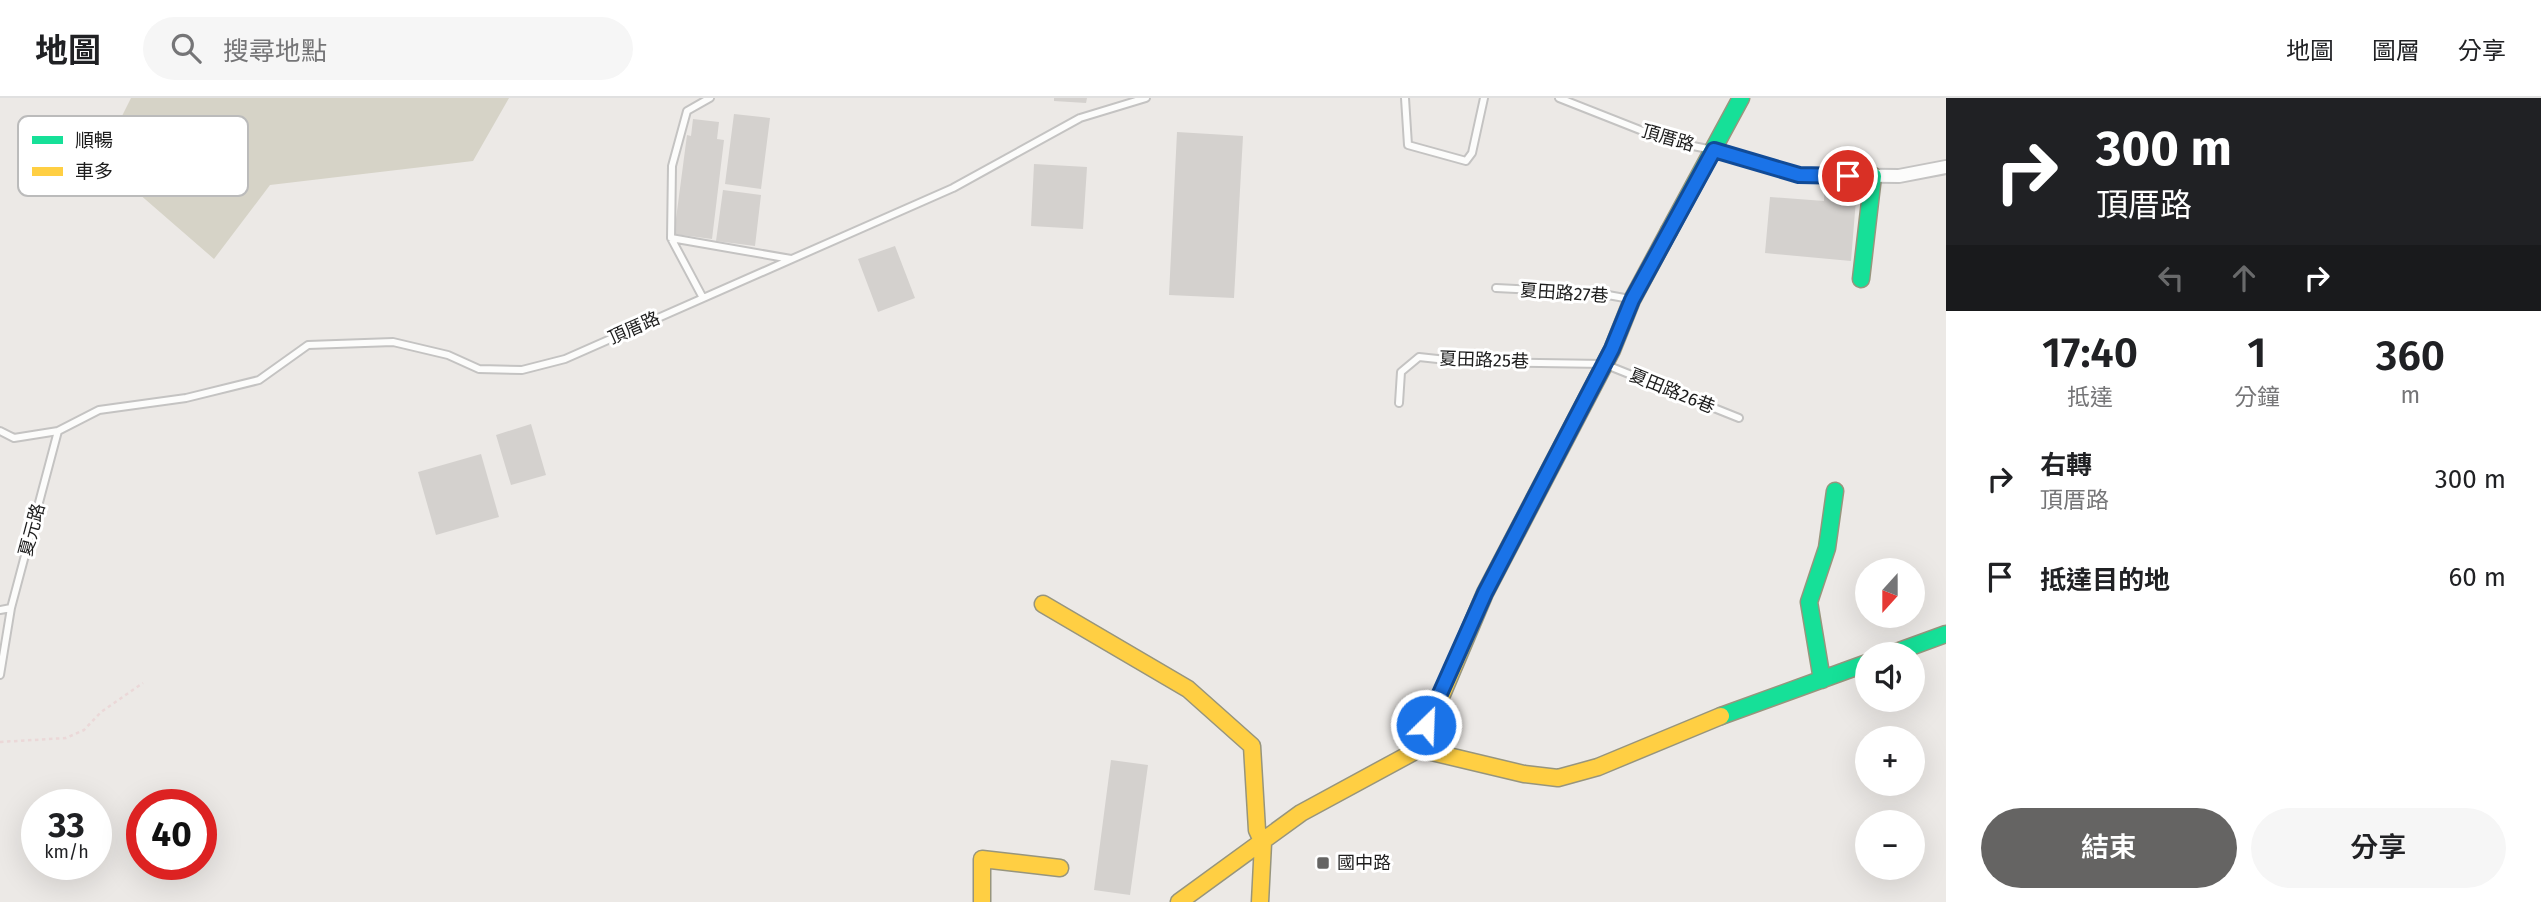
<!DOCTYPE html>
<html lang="zh-TW">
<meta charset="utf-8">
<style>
body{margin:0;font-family:"Fira Sans","Noto Sans TC",sans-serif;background:#f6f6f6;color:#202124;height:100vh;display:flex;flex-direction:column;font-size:26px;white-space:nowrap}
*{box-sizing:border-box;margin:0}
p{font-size:23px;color:#757577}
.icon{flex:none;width:38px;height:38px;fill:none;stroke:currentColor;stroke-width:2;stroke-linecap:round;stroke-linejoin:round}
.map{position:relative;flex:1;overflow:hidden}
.details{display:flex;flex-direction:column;background:#fff;width:595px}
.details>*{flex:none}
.hud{background:#202124;color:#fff;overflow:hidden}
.needle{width:46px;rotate:201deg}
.controls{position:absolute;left:1855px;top:460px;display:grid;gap:14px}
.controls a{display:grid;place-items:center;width:70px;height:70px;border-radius:50%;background:#fff;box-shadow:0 7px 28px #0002;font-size:35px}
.speed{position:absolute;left:21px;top:691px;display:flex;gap:14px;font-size:35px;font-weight:700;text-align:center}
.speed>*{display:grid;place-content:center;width:91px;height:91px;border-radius:50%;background:#fff;box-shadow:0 7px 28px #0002;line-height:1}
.speed small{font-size:18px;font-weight:400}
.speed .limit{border:10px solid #d22;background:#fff;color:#111}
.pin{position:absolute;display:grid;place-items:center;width:60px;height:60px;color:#fff;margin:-30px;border:4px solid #fff;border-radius:50%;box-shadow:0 2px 7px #0007}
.me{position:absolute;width:77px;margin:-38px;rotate:24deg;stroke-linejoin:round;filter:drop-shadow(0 0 5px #0008)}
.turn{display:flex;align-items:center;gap:24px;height:147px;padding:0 35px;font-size:32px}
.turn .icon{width:91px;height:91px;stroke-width:2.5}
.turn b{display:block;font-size:49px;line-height:60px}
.lanes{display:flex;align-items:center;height:66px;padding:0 35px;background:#0003;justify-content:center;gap:35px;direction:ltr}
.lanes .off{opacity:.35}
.eta{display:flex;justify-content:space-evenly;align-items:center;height:119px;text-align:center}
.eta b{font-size:42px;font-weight:600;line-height:49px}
.cta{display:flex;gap:14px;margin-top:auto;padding:14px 35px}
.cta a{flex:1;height:80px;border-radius:42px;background:#656463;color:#fff;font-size:28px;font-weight:600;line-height:80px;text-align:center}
.cta a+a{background:#f6f6f6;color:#202124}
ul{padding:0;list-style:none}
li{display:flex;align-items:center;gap:21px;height:98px;padding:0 35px}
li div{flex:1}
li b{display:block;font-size:26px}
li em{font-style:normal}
header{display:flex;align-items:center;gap:42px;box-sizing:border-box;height:98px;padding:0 35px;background:#fff;border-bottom:2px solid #e0e0e0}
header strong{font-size:33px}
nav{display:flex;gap:38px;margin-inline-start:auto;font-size:24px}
.search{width:490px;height:63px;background:#f6f6f6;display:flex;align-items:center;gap:18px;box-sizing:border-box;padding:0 24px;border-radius:38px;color:#757577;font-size:26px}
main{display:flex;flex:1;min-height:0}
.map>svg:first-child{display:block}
</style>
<header>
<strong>地圖</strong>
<div class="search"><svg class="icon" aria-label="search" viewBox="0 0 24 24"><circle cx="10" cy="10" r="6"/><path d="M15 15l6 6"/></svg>搜尋地點</div>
<nav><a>地圖</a><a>圖層</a><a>分享</a></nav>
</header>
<main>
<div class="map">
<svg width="1946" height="804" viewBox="0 0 1946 804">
<rect width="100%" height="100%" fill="#ece9e6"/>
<path fill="#d6d3c7" d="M 131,0 L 509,0 L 473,63 L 270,87 L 214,161 L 100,62 Z"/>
<path fill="#d4d1ce" d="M 1054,0 L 1087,0 L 1086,5 L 1054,3 Z
M 734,16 L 770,20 L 761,91 L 725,86 Z
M 693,21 L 719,24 L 717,41 L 724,42 L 712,141 L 674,136 L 687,37 L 691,38 Z
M 1177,34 L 1243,38 L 1234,200 L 1169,197 Z
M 1034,66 L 1087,69 L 1083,131 L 1031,128 Z
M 1825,86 L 1857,89 L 1851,163 L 1765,155 L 1770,99 L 1824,103 Z
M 723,92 L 761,97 L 755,148 L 716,143 Z
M 895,148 L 915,200 L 878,214 L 858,161 Z
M 531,326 L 546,377 L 511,387 L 496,337 Z
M 481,356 L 499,419 L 436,437 L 418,374 Z
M 1111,662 L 1148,667 L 1130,797 L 1094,792 Z"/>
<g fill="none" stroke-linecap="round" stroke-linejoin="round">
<g stroke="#c4c3c2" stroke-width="10">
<path id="lane" d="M 1405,0 L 1408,47 L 1466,63 L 1472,55 L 1484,0
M 1559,0 L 1668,43 L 1713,52
M 671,140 L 791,161
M 1496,190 L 1597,195 L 1630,201
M 703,200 L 671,140 L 672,68 L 687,13 L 710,0
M 1399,305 L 1401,274 L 1419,259 L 1465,264 L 1604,266 L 1739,320
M 0,333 L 14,340 L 58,333
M 0,512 L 11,510
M 0,577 L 11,510 L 58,333 L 99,312 L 186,300 L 259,282 L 308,247 L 393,244 L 448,257 L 479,271 L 522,272 L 565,261 L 953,90 L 1080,20 L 1146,0"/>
</g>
<g stroke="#c4c3c2" stroke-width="16">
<path id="street" d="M 1714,52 L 1799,77 L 1899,78 L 1946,69"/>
</g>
<g stroke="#97957d" stroke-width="19">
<path id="fast" d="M 1669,133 L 1741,0
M 1861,181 L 1873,78
M 1891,556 L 1946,536
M 1822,582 L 1809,504 L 1827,450 L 1835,393
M 1721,618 L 1867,565"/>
</g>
<g stroke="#97957d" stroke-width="19">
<path id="slow" d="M 1043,506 L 1188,591 L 1252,648 L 1257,732 L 1263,745 L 1260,804
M 1419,651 L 1485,495 L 1612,252 L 1632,202 L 1669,133
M 982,804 L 982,761 L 1060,770
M 1179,804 L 1301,715 L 1419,651 L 1524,676 L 1558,680 L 1598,669 L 1721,618"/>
</g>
<path stroke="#ebd8d8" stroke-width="2.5" stroke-dasharray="3.5 3.5" stroke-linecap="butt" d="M 0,644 L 66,640 L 84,632 L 101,614 L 143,585"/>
<use href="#lane" stroke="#fcfcfb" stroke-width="6"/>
<use href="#street" stroke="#fcfcfb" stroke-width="12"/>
<use href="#fast" stroke="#16e098" stroke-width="16"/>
<use href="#slow" stroke="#ffcf43" stroke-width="16"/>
</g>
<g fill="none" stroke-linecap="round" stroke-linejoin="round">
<g stroke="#114b97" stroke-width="18">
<path id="route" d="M 1426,627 L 1485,495 L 1612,251 L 1632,202 L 1714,52 L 1799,77 L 1848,78"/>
</g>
<use href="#route" stroke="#1a73e8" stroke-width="12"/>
</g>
<rect fill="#656463" stroke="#fff" stroke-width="2.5" x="1316" y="758" width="14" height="14" rx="3.5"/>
<g text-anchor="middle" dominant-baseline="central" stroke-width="6" stroke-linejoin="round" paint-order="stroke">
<g font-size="18" fill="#1d1d1d" stroke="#fff">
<text transform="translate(1668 40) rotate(16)">頂厝路</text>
<text transform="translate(1564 195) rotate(4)">夏田路27巷</text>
<text transform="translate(634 230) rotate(-24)">頂厝路</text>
<text transform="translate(1484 262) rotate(2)">夏田路25巷</text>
<text transform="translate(1672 293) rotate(22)">夏田路26巷</text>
<text transform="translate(32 432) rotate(-75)">夏元路</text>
</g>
<g font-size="18" fill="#1d1d1d" stroke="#fff" text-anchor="start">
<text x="1337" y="765">國中路</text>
</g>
</g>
<rect x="18" y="18" width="230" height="80" rx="10" fill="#fff" stroke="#bbb" stroke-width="2"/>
<rect x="32" y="38" width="31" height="8" fill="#16e098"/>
<rect x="32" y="69" width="31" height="9" fill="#ffcf43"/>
<g font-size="19" fill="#1d1d1d">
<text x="75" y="49">順暢</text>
<text x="75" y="80">車多</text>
</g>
</svg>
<div class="controls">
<a><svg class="needle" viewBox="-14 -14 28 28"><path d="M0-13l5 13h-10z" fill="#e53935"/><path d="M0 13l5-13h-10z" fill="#757577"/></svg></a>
<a><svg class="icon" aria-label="sound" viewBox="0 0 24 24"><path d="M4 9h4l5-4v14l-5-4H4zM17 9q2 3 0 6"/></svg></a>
<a>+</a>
<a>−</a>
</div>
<div class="speed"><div>33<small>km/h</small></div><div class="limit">40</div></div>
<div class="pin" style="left:1848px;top:78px;background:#d93025"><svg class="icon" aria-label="arrive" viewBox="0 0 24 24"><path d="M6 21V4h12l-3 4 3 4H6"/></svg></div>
<svg class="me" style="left:1426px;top:627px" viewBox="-20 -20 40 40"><circle r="17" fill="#1a73e8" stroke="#fff" stroke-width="3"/><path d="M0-11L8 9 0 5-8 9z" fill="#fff"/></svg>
</div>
<section class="details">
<div class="hud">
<div class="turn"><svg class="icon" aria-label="right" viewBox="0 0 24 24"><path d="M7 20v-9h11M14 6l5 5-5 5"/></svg><div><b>300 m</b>頂厝路</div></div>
<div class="lanes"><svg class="icon off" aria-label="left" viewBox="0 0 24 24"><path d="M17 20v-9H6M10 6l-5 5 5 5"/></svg><svg class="icon off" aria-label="ahead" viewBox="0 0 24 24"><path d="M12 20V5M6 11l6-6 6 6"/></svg><svg class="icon" aria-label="right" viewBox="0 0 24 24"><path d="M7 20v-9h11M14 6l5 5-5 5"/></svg></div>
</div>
<div class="eta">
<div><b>17:40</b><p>抵達</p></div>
<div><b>1</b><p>分鐘</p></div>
<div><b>360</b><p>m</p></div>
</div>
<ul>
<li><svg class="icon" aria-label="right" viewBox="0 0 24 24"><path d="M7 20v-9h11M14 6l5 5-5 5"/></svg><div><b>右轉</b><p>頂厝路</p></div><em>300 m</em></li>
<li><svg class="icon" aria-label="arrive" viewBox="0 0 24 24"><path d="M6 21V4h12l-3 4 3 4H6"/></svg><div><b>抵達目的地</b></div><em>60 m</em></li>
</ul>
<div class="cta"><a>結束</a><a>分享</a></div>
</section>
</main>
